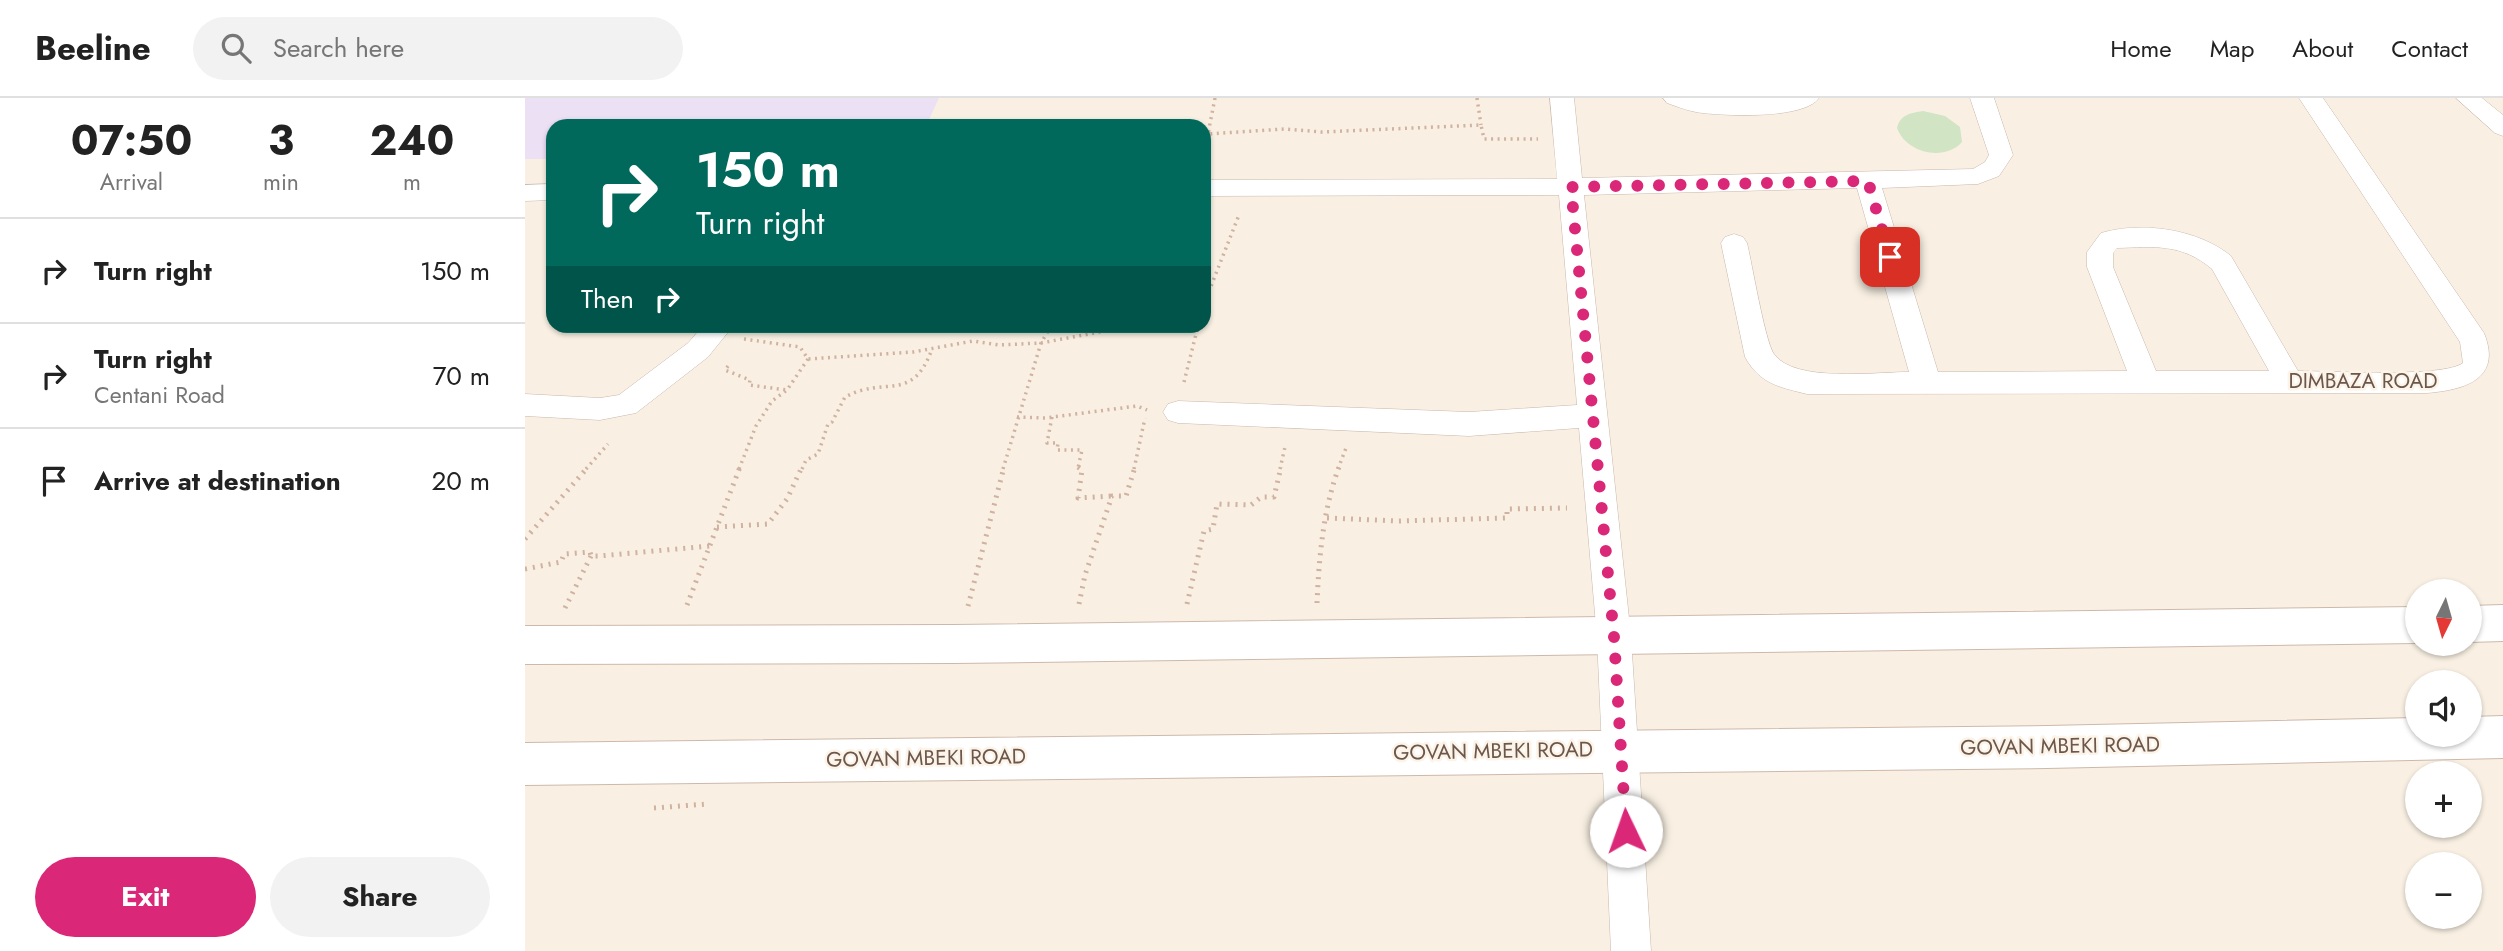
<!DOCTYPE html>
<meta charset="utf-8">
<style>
body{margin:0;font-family:Jost,sans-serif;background:#f2f2f2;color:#222;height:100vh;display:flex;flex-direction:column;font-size:26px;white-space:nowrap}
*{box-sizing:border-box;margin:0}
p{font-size:23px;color:#767676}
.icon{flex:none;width:38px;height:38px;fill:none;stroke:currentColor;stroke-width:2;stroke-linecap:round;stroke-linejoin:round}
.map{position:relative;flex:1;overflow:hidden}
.details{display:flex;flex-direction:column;background:#fff;width:525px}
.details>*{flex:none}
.banner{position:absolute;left:21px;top:21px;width:665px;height:214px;border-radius:21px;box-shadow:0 2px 5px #0004;background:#00695c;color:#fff;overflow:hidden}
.needle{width:46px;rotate:185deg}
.tools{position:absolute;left:1880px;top:481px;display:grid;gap:14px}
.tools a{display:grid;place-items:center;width:77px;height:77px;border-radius:50%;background:#fff;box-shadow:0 2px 5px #0004;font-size:35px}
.pin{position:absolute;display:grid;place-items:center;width:60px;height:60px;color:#fff;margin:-30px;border-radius:14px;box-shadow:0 4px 10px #0006}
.me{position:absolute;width:77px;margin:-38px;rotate:357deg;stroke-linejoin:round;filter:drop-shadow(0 0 5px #0008)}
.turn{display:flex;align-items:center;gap:24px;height:147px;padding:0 35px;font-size:32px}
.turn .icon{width:91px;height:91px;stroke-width:2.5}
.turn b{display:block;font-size:49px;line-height:60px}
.then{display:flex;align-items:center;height:66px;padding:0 35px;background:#0003;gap:14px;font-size:26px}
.eta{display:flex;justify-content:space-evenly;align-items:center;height:119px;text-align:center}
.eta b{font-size:42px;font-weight:700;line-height:49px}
.cta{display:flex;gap:14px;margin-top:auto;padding:14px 35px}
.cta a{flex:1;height:80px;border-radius:42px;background:#db2777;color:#fff;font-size:28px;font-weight:700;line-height:80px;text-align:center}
.cta a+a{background:#f2f2f2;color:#222}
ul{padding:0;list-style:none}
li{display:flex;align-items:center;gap:21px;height:105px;padding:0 35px;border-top:2px solid #e0e0e0}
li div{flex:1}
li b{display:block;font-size:26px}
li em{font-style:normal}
header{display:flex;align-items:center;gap:42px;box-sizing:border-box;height:98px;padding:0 35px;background:#fff;border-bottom:2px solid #e0e0e0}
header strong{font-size:33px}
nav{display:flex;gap:38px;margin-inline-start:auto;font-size:24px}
.search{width:490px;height:63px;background:#f2f2f2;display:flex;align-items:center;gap:18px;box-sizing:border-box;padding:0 24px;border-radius:38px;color:#767676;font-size:26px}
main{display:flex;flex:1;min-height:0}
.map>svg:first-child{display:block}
</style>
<header>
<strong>Beeline</strong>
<div class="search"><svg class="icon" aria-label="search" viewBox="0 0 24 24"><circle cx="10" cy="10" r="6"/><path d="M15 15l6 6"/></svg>Search here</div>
<nav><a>Home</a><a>Map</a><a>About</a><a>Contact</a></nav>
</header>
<main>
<section class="details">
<div class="eta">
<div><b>07:50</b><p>Arrival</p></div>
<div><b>3</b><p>min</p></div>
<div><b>240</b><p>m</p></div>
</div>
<ul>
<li><svg class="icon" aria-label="right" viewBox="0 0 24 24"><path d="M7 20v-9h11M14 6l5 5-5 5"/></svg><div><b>Turn right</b></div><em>150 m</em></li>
<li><svg class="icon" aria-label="right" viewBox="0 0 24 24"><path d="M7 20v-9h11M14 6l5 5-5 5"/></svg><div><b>Turn right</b><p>Centani Road</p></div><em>70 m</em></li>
<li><svg class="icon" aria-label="arrive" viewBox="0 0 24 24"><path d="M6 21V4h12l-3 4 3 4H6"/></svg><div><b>Arrive at destination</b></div><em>20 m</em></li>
</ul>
<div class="cta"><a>Exit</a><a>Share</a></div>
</section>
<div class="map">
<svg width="1978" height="853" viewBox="0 0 1978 853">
<rect width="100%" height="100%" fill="#f9f0e3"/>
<path fill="#ece0f5" d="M 0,0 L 414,0 L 401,28 L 28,28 L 28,61 L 0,61 Z"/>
<path fill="#d1e4c3" d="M 1398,13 L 1420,18 L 1435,29 L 1437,44 C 1419,64 1381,55 1372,30 C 1375,17 1385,15 1398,13 Z"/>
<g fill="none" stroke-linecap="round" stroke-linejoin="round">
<g stroke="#c8b7ab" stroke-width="1">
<path id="street" d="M 1025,0 L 1049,0 L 1057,80 L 1448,71 L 1460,64 L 1464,57 L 1445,0 L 1469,0 L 1488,57 L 1474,78 L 1453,86 L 1357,90 L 1413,274 L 1602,273 L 1562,169 L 1562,154 L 1576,135 C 1617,123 1673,131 1706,158 L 1773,273 C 1804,273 1918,280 1938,265 L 1935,244 L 1774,0 L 1798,0 L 1959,235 C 1978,282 1938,292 1902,295 L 1282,296 C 1254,289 1235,286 1220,259 L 1196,145 L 1200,139 L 1209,136 L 1218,139 L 1222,145 C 1227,165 1240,244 1249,256 C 1269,285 1351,274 1384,274 L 1332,90 L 1059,97 L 1106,539 L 1126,853 L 1086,853 L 1072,539 L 1054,330 L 944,338 L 653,325 L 643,322 L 638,314 L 643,306 L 653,303 L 944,314 L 1052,307 L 1034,97 L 679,98 L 679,82 L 1032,81 ZM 1592,150 C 1631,149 1656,145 1687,171 L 1744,273 L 1631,273 L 1588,169 L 1588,155 Z
M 1138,0 L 1294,0 C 1280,21 1203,18 1178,15 C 1166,14 1153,9 1142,5 Z
M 1931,0 L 1957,0 L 1978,17 L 1978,38 L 1970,35 Z
M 28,86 L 28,102 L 0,103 L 0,87 Z
M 178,228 L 208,228 L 183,259 L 111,315 L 75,322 L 0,318 L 0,296 L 75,300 L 94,297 L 163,245 Z"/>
</g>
<g stroke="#cdb9ab" stroke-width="2">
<path id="secondary" d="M 1978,507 L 1978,543 L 1944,544 L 1944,508 Z
M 1892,509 L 1892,545 L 429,565 L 0,566 L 0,528 L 429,527 Z
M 1978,618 L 1978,660 L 1522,670 L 0,687 L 0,645 L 1522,628 L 1892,620 L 1892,637 L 1944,637 L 1944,619 Z"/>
</g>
<path stroke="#cfb2a1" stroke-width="3.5" stroke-dasharray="2 4.5" stroke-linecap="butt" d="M 690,0 L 683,36 L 759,31 L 797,34 L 956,27 L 959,41 L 1013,41
M 952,0 L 956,27
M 679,206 L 714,117
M 219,241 L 275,249 L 283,261 L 388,254 L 448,243 L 474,247 L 516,245 L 607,228
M 203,268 L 200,272 L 225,282 L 224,287 L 262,292
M 659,284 L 673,228
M 492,319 L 520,320 L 612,308 L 622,312
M 527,319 L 522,345 L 533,345 L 532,352 L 557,352 L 553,370 L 555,371
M 61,371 L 83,346
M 214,371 L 231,328 L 247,303 L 262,292 L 283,261
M 277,371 L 281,362 L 293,356 L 303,326 L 307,324 L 320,299 C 361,277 387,306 407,251
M 478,371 L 516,245 L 526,228
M 609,371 L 620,320
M 755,371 L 760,349
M 813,371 L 821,350"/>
<path stroke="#cfb2a1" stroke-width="5" stroke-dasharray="2 6" stroke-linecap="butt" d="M 553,369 L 557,372 L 553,400 L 587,398
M 802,420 L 873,423 L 982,420 L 982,411 L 1042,410
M 192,429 L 243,426 L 262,401 L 277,369
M 0,441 L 63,369
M 0,471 L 36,464 L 39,456 L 65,454 L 66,458 L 74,458 L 185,448
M 792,505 C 794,460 798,412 814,369
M 554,506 L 560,477 L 587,398 L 601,398 L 610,369
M 662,506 L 679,433 L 688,431 L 692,406 L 726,407 L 736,399 L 749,399 L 756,369
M 162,507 L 215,369
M 443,508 L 479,369
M 40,510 L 66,458
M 129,710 L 182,706"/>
<use href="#street" fill="#fff" fill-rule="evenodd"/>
<use href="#secondary" fill="#fff" fill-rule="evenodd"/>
</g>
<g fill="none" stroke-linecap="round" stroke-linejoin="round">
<path stroke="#db2777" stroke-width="12" stroke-dasharray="0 21.6" d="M 1101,733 L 1089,539 L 1046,89 L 1343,83 L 1365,159"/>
</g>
<g text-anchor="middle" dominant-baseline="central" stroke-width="5" stroke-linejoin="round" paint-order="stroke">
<g font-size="21" fill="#6d574c" stroke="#fcf4e8">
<text x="1838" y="283">DIMBAZA ROAD</text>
<text transform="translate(1535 648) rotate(-1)">GOVAN MBEKI ROAD</text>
<text transform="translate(968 653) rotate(-1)">GOVAN MBEKI ROAD</text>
<text transform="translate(401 660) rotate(-1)">GOVAN MBEKI ROAD</text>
</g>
</g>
</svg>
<div class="tools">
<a><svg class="needle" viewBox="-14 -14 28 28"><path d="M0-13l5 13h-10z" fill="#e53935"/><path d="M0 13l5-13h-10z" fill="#767676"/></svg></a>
<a><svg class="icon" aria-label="sound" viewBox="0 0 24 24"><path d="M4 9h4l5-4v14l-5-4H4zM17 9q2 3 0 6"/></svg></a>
<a>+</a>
<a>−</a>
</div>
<div class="pin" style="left:1365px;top:159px;background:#d93025"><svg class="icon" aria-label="arrive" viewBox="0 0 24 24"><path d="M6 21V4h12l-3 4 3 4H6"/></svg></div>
<svg class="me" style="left:1101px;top:733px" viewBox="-20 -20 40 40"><circle r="19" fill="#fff"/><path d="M0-13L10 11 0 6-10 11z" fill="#db2777"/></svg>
<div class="banner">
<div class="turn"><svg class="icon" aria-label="right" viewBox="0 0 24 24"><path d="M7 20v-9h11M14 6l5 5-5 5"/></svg><div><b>150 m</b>Turn right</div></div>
<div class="then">Then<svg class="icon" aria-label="right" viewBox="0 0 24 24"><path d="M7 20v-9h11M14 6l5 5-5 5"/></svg></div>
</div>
</div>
</main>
